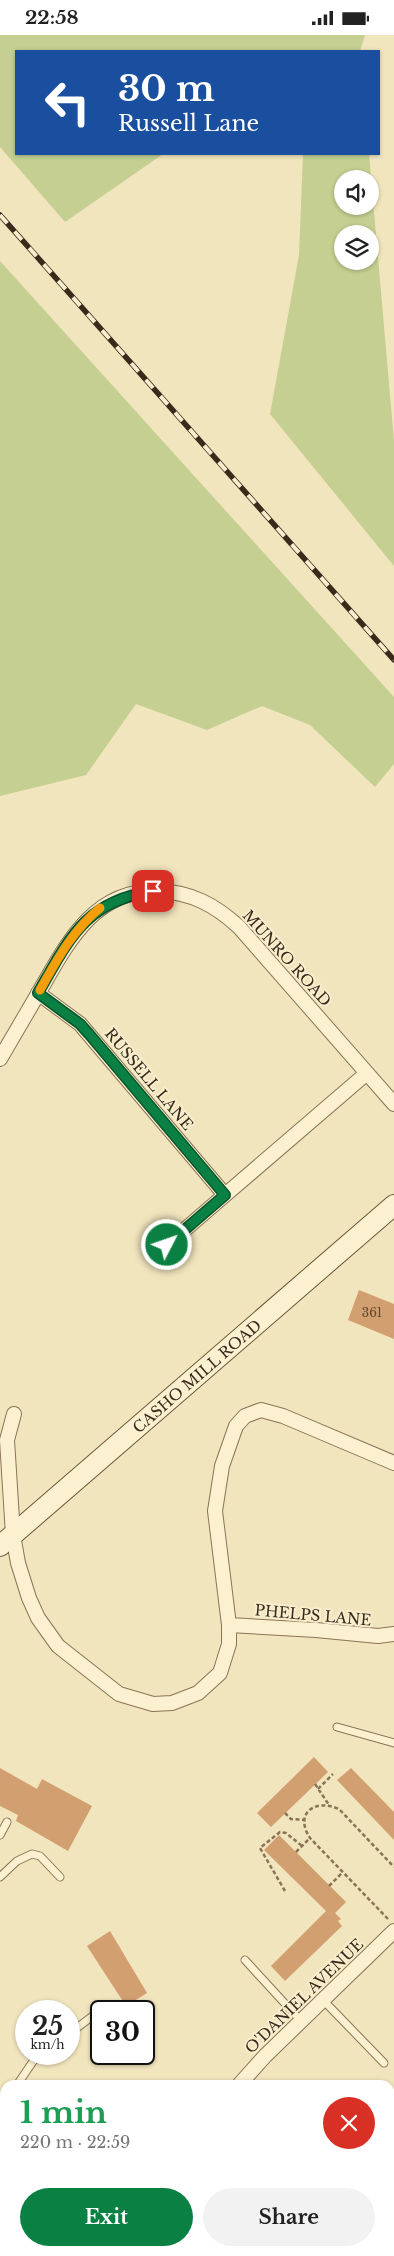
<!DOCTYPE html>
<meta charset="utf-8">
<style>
body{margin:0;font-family:"Libre Baskerville",serif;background:#f2f2f2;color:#222;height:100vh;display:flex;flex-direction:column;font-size:19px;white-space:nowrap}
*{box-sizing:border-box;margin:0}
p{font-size:16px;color:#767676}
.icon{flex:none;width:28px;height:28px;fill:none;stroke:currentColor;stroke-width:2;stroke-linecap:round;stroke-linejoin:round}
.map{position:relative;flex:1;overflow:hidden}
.sheet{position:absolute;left:0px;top:2045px;width:395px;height:176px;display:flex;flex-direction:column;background:#fff;border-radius:15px 15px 0 0;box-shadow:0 1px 4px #0004}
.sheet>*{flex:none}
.top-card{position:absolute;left:15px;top:15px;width:365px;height:105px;border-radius:0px;box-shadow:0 1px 4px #0004;background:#1a4fa0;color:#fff;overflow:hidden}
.controls{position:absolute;left:334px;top:135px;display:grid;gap:10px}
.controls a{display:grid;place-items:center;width:45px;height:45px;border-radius:50%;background:#fff;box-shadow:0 1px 4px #0004;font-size:25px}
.speed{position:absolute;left:15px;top:1965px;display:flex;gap:10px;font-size:25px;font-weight:700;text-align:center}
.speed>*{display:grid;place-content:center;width:65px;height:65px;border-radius:50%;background:#fff;box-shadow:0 1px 4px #0004;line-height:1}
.speed small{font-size:12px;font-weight:400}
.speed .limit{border:2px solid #111;border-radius:8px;background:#fff;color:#111}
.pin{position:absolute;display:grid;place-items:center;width:42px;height:42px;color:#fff;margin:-21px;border-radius:10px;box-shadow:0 2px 8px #0006}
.me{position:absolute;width:55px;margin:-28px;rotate:49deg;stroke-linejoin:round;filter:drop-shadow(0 0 4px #0008)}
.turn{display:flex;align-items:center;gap:18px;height:105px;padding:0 20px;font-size:22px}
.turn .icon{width:65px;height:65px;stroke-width:2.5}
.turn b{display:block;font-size:35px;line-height:42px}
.round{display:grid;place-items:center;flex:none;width:52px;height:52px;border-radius:26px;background:#f2f2f2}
.head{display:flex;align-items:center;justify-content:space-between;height:85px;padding:0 20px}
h1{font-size:30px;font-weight:800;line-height:38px;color:#1e9e55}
.cta{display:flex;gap:10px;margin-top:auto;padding:10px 20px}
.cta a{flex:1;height:58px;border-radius:30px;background:#0b8043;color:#fff;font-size:20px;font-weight:800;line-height:58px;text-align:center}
.cta a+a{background:#f2f2f2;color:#222}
.status{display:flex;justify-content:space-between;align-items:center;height:35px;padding:0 25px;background:#fff;direction:ltr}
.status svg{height:14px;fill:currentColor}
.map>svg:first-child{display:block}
</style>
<div class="status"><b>22:58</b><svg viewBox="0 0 49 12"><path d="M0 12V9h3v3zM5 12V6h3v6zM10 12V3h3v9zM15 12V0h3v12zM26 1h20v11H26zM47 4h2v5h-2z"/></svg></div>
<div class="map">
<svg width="394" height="2221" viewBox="0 0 394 2221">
<rect width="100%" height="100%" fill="#f1e5bd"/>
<path fill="#c4cf91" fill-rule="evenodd" d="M 0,0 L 365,0 L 360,16 L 16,16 L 16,119 L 163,119 L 65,187 L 0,112 Z
M 303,119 L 369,119 L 394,406 L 394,531 L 270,379 L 299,220 ZM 342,144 L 370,144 L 370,171 L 342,171 ZM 342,199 L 370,199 L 370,226 L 342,226 Z
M 0,226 L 394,662 L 394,729 L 375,752 L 310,690 L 262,671 L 207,695 L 136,669 L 86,740 L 0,761 Z"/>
<path fill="#d29f70" d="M 359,1255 L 394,1269 L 394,1304 L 348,1285 Z
M 314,1722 L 328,1737 L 271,1792 L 257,1778 Z
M 0,1733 L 37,1754 L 42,1744 L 92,1771 L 68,1816 L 16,1786 L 18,1780 L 0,1771 Z
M 351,1733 L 394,1777 L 394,1805 L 337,1745 Z
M 279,1800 L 346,1867 L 335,1878 L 341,1884 L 338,1886 L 342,1891 L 285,1946 L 271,1931 L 326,1876 L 264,1815 Z
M 110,1896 L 147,1958 L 126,1971 L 87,1911 Z"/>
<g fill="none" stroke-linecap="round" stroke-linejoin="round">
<g stroke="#8a7455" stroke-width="9">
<path id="lane" d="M 337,1692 L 394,1708
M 0,1800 L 7,1787
M 0,1842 L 17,1826 L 32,1819 L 40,1821 L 60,1842
M 245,1925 L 301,1986
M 323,1965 L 384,2028
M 69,1999 L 103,1973
M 17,2050 L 36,2022 L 41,2019
M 0,2096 L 5,2083"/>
</g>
<g stroke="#8a7455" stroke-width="16">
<path id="street" d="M 38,958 L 80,989 L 225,1160 L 367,1038
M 0,1024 C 14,1000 28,976 42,952 C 69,905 96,854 158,856 C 191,857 215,870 239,892 L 394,1069
M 167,1210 L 225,1160
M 14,1379 L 7,1405 L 13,1500 L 18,1528 L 29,1563 L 38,1583 L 58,1611 L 119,1659 L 153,1669 L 172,1668 L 198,1658 L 220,1638 L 229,1609 L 229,1590 L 215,1476 L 222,1431 L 236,1391 L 245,1381 L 261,1375 L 283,1381 L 394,1428
M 229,1590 L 316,1595 L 378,1601 L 394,1599
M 239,2050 L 265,2021 L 394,1896
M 144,2221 L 146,2216"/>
</g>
<g stroke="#6c5538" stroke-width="22">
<g id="secondary">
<path id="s1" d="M 0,1511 L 394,1170"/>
</g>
</g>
<g stroke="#57422a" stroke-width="24">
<path id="primary" d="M 0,2198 L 5,2200
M 46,2216 L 58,2221"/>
</g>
<path stroke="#8a7455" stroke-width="2.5" stroke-dasharray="4 2.5" stroke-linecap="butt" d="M 315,1749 L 329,1770
M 318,1754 L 333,1739
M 285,1778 L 291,1784 L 305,1785
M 296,1817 L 310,1803
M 329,1851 L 343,1837
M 285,1856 L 260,1813 L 280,1797 L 286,1798 L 302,1811
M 388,1884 L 310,1803 C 294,1779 314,1763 339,1774 L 394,1832"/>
<use href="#lane" stroke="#fbf1d1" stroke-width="7"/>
<use href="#street" stroke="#fbf1d1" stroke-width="14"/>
<use href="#secondary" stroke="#fbf1d1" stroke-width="20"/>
<use href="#primary" stroke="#f8de91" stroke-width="22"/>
<g stroke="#382b1b" stroke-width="5.5">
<path id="rail" d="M 0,180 L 394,625"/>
</g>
<use href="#rail" stroke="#f8eecd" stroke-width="4" stroke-dasharray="11" stroke-linecap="butt"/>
</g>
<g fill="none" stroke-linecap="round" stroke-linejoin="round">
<g stroke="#07532c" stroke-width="12">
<path id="route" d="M 153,856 C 85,866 69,904 38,958 L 80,989 L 89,999 L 225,1160 L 167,1210"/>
</g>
<use href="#route" stroke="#0b8043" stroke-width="9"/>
<path stroke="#f59e0b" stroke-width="9" d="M 40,955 C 57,925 72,896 100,873"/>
</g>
<g text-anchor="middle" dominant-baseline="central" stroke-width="4" stroke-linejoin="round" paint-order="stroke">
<g font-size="12" fill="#5e4830">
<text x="372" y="1277">361</text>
</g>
<g font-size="15" fill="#382b1b" stroke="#f8eecd">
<text transform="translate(287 923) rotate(48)">MUNRO ROAD</text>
<text transform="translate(149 1044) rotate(50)">RUSSELL LANE</text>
<text stroke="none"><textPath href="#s1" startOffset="260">CASHO MILL ROAD</textPath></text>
<text transform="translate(313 1580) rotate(5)">PHELPS LANE</text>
<text transform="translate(304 1961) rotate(-44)">O'DANIEL AVENUE</text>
</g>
</g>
</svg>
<div class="controls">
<a><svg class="icon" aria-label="sound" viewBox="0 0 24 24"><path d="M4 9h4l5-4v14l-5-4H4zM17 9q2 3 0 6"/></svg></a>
<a><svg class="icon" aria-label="layers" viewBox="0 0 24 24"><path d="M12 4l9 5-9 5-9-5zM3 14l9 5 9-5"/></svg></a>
</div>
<div class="speed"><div>25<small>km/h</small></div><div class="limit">30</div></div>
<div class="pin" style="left:153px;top:856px;background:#d93025"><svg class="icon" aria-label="arrive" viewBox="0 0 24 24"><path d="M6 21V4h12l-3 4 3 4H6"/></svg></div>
<svg class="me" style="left:167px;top:1210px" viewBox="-20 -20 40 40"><circle r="17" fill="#0b8043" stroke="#fff" stroke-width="3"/><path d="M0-11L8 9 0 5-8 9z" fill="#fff"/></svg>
<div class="top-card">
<div class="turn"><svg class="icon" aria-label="left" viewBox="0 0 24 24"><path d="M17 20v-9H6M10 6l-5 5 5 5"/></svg><div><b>30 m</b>Russell Lane</div></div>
</div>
<section class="sheet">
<div class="head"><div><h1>1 min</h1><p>220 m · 22:59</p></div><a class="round" style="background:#d93025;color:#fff"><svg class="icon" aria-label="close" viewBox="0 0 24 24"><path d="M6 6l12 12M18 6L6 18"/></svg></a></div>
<div class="cta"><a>Exit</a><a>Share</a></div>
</section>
</div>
